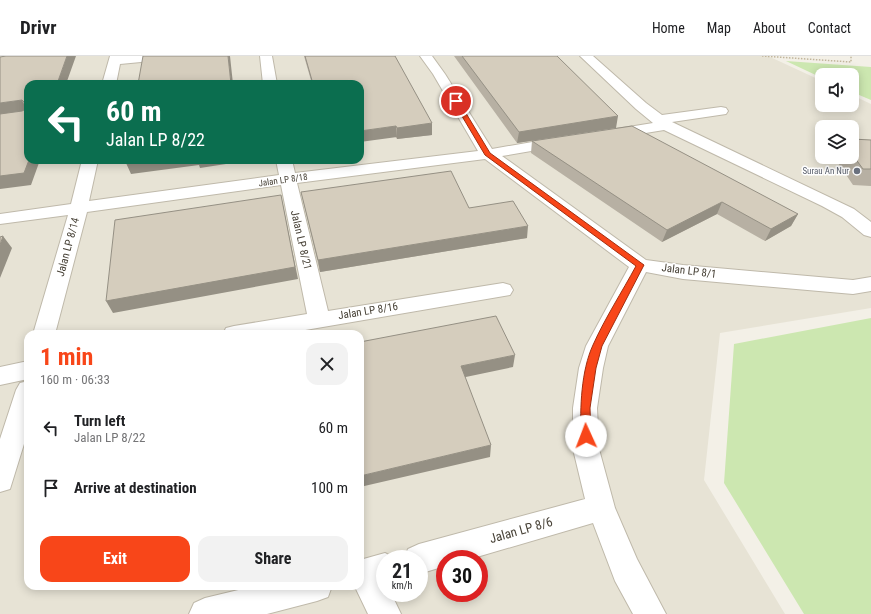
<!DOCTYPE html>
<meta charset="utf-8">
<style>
body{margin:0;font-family:"Roboto Condensed",sans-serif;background:#f2f2f2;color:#202124;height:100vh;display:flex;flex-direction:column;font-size:15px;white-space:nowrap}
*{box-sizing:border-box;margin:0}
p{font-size:13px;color:#757577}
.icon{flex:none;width:22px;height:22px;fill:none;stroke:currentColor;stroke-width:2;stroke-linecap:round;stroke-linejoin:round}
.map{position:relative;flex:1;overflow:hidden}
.panel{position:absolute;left:24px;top:274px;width:340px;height:260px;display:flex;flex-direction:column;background:#fff;border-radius:12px;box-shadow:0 2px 10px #0003}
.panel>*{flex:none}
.guide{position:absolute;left:24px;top:24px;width:340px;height:84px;border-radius:12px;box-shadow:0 2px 10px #0003;background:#0b6e4f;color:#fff;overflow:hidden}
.controls{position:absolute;left:815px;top:12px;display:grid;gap:8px}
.controls a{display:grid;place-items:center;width:44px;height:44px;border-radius:8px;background:#fff;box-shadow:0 2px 10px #0003;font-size:20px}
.speed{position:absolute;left:376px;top:494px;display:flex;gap:8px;font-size:20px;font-weight:700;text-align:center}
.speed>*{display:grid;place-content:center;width:52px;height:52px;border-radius:50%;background:#fff;box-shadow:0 2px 10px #0003;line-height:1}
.speed small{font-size:10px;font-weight:400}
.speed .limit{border:6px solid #d22;background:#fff;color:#111}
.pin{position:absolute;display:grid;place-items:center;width:34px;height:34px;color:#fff;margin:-17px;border:2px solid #fff;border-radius:50%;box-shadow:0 1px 4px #0007}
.me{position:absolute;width:44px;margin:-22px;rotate:358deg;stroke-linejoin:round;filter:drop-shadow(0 0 3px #0008)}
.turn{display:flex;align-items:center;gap:14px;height:84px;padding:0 16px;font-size:18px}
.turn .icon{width:52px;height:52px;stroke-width:2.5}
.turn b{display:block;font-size:28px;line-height:34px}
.round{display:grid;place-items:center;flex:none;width:42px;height:42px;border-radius:12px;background:#f2f2f2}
.overview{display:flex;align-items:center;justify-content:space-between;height:68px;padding:0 16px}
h1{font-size:24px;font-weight:700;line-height:30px;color:#f84619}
.button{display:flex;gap:8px;margin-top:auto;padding:8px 16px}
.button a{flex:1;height:46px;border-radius:12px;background:#f84619;color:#fff;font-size:16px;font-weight:700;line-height:46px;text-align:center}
.button a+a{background:#f2f2f2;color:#202124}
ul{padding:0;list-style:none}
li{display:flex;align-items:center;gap:12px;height:60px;padding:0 16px}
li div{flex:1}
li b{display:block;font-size:15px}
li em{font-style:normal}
header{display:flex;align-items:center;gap:24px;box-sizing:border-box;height:56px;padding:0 20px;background:#fff;border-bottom:1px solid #e0e0e0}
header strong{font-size:19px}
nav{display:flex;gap:22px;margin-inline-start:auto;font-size:14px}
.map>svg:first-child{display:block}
</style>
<header>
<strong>Drivr</strong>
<nav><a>Home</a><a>Map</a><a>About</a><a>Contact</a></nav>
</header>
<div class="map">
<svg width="871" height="558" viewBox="0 0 871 558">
<rect width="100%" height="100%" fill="#f3f0e7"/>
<path fill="#e7e3d5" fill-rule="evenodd" d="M 0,0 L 768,0 L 822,25 L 822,49 L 852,49 L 852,39 L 871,48 L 871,252 L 720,277 L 704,424 L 785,558 L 0,558 ZM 28,28 L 360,28 L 360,104 L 28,104 ZM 822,71 L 852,71 L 852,101 L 822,101 ZM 28,278 L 360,278 L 360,530 L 28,530 ZM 385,503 L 419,503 L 419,537 L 385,537 ZM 445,503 L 479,503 L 479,537 L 445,537 Z"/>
<path fill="#cce7b0" d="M 786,5 L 871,11 L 871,44 L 852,36 L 852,19 L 822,19 L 822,22 Z
M 871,262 L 871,558 L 804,558 L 724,427 L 734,288 Z"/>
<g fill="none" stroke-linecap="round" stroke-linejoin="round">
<g stroke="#bfb9aa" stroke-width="2">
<path id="minor" d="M 110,0 L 168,0 L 166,3 L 162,4 L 120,8 L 116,28 L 102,28 Z
M 260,0 L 272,0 L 277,28 L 263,28 Z
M 420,0 L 432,0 L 445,18 L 492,93 L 561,81 L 566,83 L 569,86 L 566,89 L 502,100 L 646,204 L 683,209 L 853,224 L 871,221 L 871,235 L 853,238 L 683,223 L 646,216 L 608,290 L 603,312 L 597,352 L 599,393 L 615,452 L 637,503 L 666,558 L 633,558 L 615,525 L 593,467 L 470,503 L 445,503 L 445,510 L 419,518 L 419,503 L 404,503 L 408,493 L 419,488 L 585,443 L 573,393 L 573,352 L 579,312 L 586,290 L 629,211 L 485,103 L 297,127 L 328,255 L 503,227 L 510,229 L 513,234 L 510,239 L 282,278 L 223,278 L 226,272 L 234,270 L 307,258 L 281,129 L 87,156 L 55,278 L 33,278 L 68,159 L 0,168 L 0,158 L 71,148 L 82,104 L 98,104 L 89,145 L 279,119 L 276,104 L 292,104 L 295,117 L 478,95 L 433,18 Z
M 580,0 L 593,0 L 646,47 L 662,59 L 721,51 L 726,52 L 728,55 L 726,58 L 672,66 L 854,153 L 871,166 L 871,181 L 864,179 L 842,161 L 822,150 L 664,74 L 609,83 L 604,81 L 601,78 L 604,75 L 653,67 L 636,53 Z
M 28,305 L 28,323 L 0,329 L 0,311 Z
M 28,325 L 28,375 L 10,433 L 0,436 L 0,383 L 16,334 L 20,327 Z
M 385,497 L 396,503 L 385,503 L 385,537 L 391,537 L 401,558 L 368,558 L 356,533 L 350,530 L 360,530 L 360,504 Z
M 255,530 L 332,530 L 328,541 L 317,545 L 267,558 L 189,558 L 194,547 L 205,542 Z"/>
</g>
<path stroke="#c1b59b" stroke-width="1.5" stroke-dasharray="1.5 1.5" stroke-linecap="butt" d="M 762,0 L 851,6 L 851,0"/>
<use href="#minor" fill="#fff" fill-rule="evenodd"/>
</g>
<path fill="#b7b0a3" d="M 304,0 L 395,0 L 432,79 L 397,83 L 360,28 L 312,28 Z
M 454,0 L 557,0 L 616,72 L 517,87 Z
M 852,83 L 871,84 L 871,130 L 853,129 L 834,101 L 852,101 Z
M 532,85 L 798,158 L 791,170 L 765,185 L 717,158 L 662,186 L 531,97 Z
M 301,136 L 469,152 L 527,182 L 320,216 Z"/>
<path fill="#959084" d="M 67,0 L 76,0 L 66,28 L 57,28 Z
M 228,0 L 230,0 L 233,28 L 231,28 Z
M 22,44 L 28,56 L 0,59 L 0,47 Z
M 618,60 L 616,72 L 517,87 L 519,76 Z
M 432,67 L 432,79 L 397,83 L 397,72 Z
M 396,70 L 397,81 L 360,86 L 360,75 Z
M 29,104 L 40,104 L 31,129 L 0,133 L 0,120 Z
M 147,104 L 239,104 L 239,106 L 200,112 L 199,109 L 131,118 L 126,107 Z
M 281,139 L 298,223 L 113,257 L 106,245 Z
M 722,146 L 717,158 L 662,186 L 667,174 Z
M 798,158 L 791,170 L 765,185 L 771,173 Z
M 528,170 L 527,182 L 320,216 L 318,204 Z
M 3,180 L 12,192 L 0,222 L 0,189 Z
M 515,299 L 513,311 L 461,322 L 461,310 Z
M 491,389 L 490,401 L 360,431 L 360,420 Z"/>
<path fill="#d5cdbd" stroke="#959084" d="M 6,0 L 67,0 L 57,28 L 28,28 L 28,104 L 29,104 L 24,117 L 0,120 L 0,58 L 22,55 L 24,54 L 24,46 L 22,44 L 0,47 L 0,1 Z
M 143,0 L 228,0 L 231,28 L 138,28 Z
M 305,0 L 395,0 L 432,67 L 397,72 L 396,70 L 360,75 L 360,28 L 313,28 Z
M 462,0 L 557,0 L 618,60 L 519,76 Z
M 632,70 L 798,158 L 771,173 L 722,146 L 667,174 L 532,85 Z
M 852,83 L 871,84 L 871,113 L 863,113 L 852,98 Z
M 127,104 L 147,104 L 126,107 Z
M 451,115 L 469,152 L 513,145 L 528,170 L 318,204 L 301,136 Z
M 281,139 L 295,211 L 106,245 L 115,164 Z
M 3,180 L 0,189 L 0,181 Z
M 496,260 L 515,299 L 461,310 L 491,389 L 360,420 L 360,286 Z"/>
<path fill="#f84619" stroke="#a12e10" d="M 453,44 L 458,44 L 490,97 L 644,209 L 602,290 L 596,312 L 590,352 L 591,380 L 590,383 L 586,384 L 582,383 L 581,380 C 580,352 581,315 593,289 C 605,262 622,236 636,210 L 485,99 L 453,45 Z"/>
<circle fill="#6b7280" stroke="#fff" stroke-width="1.5" cx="857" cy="115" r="4"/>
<g text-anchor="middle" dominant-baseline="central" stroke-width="3" stroke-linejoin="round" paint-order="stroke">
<g font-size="9" fill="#5b616d" stroke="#fff" text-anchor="end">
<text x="849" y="115">Surau An Nur</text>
</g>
<g font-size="9" fill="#474136" stroke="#fff">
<text transform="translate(283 124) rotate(-8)">Jalan LP 8/18</text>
</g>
<g font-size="11" fill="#474136" stroke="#fff">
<text transform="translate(301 184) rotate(77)">Jalan LP 8/21</text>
<text transform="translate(68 191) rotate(-75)">Jalan LP 8/14</text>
<text transform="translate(689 215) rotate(7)">Jalan LP 8/1</text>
<text transform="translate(368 255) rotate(-9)">Jalan LP 8/16</text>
</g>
<g font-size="13" fill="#474136" stroke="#fff">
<text transform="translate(521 474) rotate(-16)">Jalan LP 8/6</text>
</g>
</g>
</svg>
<div class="controls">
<a><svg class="icon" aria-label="sound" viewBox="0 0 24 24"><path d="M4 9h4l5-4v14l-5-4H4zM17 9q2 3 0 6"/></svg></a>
<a><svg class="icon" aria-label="layers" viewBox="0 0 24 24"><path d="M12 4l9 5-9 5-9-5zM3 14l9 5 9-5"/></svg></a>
</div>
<div class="speed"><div>21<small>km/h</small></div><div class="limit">30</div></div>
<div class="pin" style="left:456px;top:45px;background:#d93025"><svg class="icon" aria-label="arrive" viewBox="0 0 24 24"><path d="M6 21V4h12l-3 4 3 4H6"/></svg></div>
<svg class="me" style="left:586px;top:380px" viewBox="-20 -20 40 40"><circle r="19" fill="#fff"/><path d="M0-13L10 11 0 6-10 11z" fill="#f84619"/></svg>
<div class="guide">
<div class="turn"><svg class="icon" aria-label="left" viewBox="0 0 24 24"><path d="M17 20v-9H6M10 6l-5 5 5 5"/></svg><div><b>60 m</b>Jalan LP 8/22</div></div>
</div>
<section class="panel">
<div class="overview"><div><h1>1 min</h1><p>160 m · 06:33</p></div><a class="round"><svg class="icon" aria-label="close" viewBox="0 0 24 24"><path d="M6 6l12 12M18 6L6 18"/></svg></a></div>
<ul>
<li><svg class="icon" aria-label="left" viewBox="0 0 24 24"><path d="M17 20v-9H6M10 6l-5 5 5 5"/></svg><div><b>Turn left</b><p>Jalan LP 8/22</p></div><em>60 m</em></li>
<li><svg class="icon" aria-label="arrive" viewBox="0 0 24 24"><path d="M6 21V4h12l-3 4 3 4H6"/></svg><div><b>Arrive at destination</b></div><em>100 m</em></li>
</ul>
<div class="button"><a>Exit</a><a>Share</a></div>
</section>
</div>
